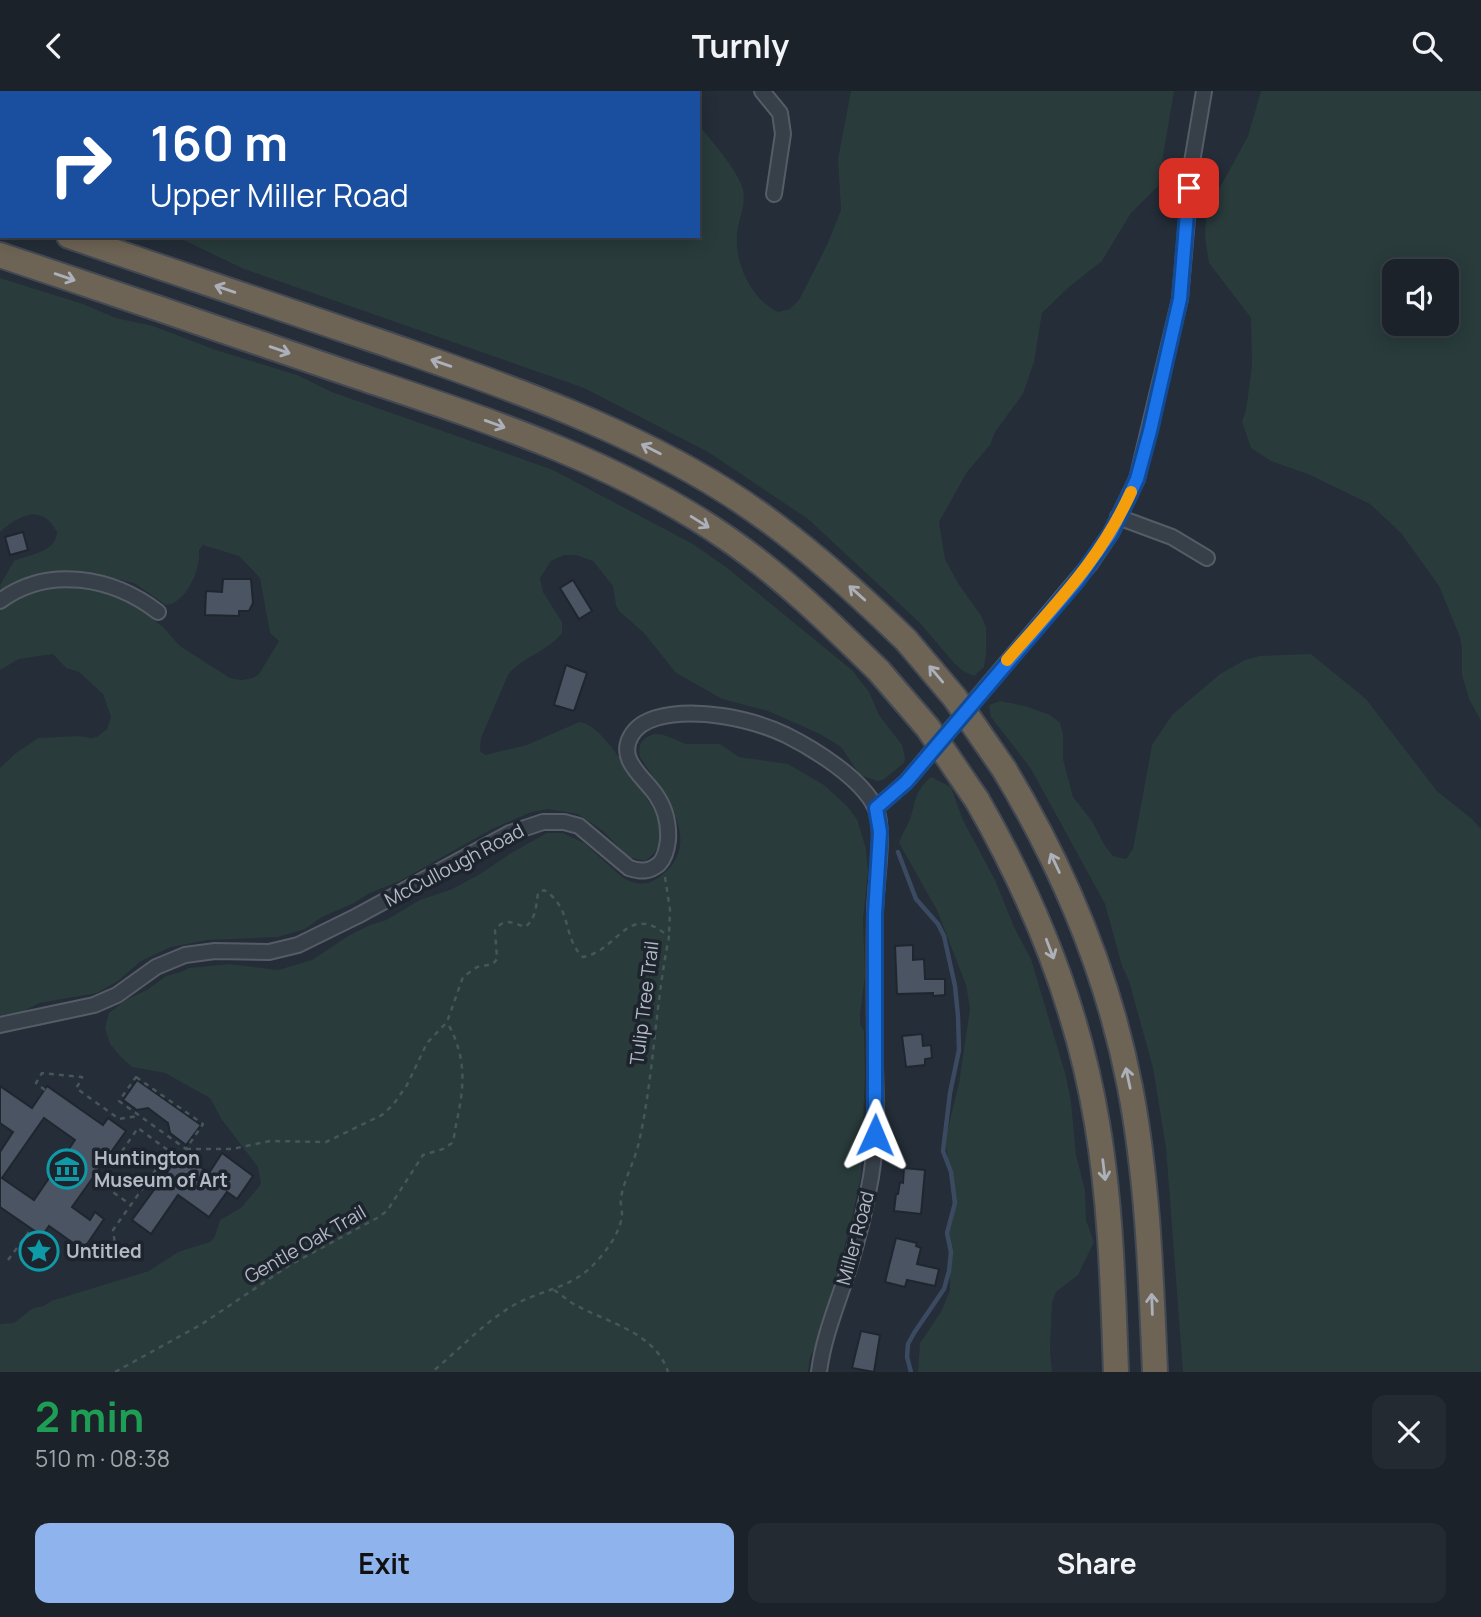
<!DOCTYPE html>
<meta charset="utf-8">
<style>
body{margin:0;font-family:Manrope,sans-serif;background:#242a32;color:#f1f3f6;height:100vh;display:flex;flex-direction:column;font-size:26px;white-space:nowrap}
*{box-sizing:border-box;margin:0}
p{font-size:23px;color:#a0a4a8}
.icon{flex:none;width:38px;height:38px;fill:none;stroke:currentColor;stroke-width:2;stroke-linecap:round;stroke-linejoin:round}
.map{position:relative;height:1281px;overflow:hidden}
.panel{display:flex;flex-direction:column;background:#1b222a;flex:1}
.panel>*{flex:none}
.banner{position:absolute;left:0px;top:0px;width:700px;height:147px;box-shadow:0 4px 18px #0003,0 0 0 2px #393f47;background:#1a4fa0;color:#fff;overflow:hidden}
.buttons{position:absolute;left:1382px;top:168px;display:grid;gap:14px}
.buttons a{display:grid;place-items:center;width:77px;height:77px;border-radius:14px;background:#1b222a;box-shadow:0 4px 18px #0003,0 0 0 2px #393f47;font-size:35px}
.pin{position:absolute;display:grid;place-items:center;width:60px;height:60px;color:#fff;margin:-30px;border-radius:14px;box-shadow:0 4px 10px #0006}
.me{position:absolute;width:77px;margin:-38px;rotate:1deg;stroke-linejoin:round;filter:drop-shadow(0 0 5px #0008)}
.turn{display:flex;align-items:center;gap:24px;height:147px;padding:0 35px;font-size:32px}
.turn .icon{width:91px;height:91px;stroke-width:2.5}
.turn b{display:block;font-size:49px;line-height:60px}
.round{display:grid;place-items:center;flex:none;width:74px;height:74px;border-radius:14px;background:#242a32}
.summary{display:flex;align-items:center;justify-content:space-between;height:119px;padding:0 35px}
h1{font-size:42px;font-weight:700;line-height:52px;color:#1e9e55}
.button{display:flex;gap:14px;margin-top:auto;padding:14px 35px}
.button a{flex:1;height:80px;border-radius:14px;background:#8fb3ed;color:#111;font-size:28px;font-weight:700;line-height:80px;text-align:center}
.button a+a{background:#242a32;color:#f1f3f6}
header{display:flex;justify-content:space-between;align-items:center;height:91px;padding:0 35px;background:#1b222a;font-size:32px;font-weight:700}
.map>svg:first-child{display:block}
</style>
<header><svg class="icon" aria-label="back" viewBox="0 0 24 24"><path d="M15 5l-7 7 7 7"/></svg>Turnly<svg class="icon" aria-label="search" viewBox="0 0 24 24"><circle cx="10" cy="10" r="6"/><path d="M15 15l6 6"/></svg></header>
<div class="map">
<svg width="1481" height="1281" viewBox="0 0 1481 1281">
<rect width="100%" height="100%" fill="#242d38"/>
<path fill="#293b3b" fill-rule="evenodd" d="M 0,0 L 665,0 L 667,2 L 2,2 L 2,91 Z
M 851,0 L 1174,0 L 1158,95 L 1131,122 L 1102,170 L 1069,196 L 1042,222 L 1034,271 L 1023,303 L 995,341 L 990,354 L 967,381 L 939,431 L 945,468 L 958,492 L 982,526 L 986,537 L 986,563 L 984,576 L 974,585 L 963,580 L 954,572 L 920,532 L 808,428 L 708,361 L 584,297 L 244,178 L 175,145 L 698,145 L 698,33 C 711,49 735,76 742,95 C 748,111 738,128 737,144 C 735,173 751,208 778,221 L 790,218 L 799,209 L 827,154 L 841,119 L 838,68 Z
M 1261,0 L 1481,0 L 1481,630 L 1469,608 L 1462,584 L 1462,558 L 1460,546 L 1439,495 L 1401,442 L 1370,413 L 1310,384 L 1271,370 L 1251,357 L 1242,331 L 1246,319 L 1252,275 L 1251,227 L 1209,172 L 1205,147 L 1206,122 L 1248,45 ZM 1395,180 L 1447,180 L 1447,233 L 1395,233 Z
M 0,187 L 83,213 L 116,227 L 153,235 L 216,259 L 297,284 L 332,301 L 553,379 L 693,453 L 726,476 L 853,580 L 869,601 L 879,624 L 902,654 L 905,667 L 904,672 L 883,689 L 877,690 L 860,684 L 841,656 L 820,643 L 768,620 L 722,608 L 676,582 L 644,542 L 619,520 L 616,514 L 613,495 L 593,470 L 576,464 L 564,464 L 551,470 L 540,487 L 543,501 L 562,531 L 562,542 C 547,561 522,566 508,584 L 481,647 L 480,660 L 485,664 L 527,654 L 579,631 C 596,631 619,666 628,680 C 644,706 683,744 645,770 L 628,766 L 603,740 L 578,723 L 547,718 L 529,722 L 492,738 L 400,790 L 370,802 L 354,812 L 322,826 L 305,838 L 278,846 L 208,849 L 171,856 L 141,870 L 118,890 L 97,902 L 39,912 L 22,921 L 0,924 L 0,677 L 16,662 L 38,647 L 78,645 L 91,647 L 97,646 L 107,638 L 111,626 L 103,603 L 79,581 L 66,577 L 53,563 L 19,568 L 0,579 L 0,518 L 12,509 L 39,498 L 76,493 L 112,502 L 144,521 L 163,536 L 180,555 L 230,587 L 241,589 L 253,587 L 259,583 L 279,550 L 270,542 L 260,487 L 239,465 L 203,454 L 199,459 C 201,477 187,512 166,514 L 134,492 L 94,483 L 73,484 L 55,481 L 30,485 L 12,497 L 1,502 L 0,494 L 14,470 C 29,463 56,462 57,441 C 42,412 19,424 0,441 Z
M 1311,563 L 1366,608 L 1437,700 L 1472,728 L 1481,738 L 1481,1281 L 1183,1281 L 1166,1057 L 1153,977 L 1129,890 L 1122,875 L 1105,813 L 1031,678 L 991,626 L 989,614 L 1000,610 L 1025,615 L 1050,624 L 1060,632 L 1063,643 L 1063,668 L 1073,706 L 1092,730 L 1105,755 L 1113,765 L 1126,768 L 1133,758 L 1152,654 L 1172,624 L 1220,583 L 1245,569 L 1259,565 Z
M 656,643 L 664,644 L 686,653 L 720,653 L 739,666 L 788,673 L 824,694 L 847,715 L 857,728 L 866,758 L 868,781 L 863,828 L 865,884 L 860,924 L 860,933 L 864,940 L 865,984 L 861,1084 L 850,1136 L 817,1252 L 810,1266 L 808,1281 L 0,1281 L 0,1233 L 14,1232 L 33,1217 L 44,1215 L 51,1210 L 149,1180 L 178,1161 L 210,1151 L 215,1145 L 220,1129 L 241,1117 L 261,1093 L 258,1076 L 222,1029 L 210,1007 L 165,982 L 132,976 L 120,965 L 110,953 L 105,937 L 109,922 L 126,909 L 147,899 L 166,885 L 181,881 L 189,877 L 229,873 L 278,879 L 312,869 L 348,845 L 370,834 L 386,829 L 420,809 L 452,798 L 480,783 L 511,762 L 547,742 L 563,742 L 584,752 L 623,787 C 640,795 649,795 663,783 C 705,749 660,698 640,666 C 637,653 643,645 656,643 Z
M 931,686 L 951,696 L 963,729 L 996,791 L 1014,836 L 1031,868 L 1066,985 L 1071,1011 L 1076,1064 L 1085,1099 L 1086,1129 L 1094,1151 L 1078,1184 L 1056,1201 L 1052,1212 L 1050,1260 L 1052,1281 L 918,1281 L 920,1252 L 941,1221 L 950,1199 L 949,1141 L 953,1105 L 946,1055 L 947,1041 L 959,992 L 970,918 L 966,894 L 937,819 L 899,752 C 902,742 908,735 911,725 C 916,708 916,698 931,686 Z"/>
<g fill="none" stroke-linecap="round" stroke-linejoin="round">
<path stroke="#3b4a60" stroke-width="4.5" d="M 898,761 L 916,808 L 938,833 L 944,845 L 955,895 L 958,925 L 959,959 L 950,1002 L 943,1060 L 951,1081 L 955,1112 L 947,1142 L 951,1161 L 949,1180 L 944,1198 L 914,1242 L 908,1253 L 907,1266 L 911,1281"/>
</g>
<path fill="#4b5462" stroke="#1f262f" stroke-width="2" fill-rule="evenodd" d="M 23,441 L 28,459 L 10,464 L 5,446 Z
M 223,488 L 251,488 L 253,512 L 249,520 L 239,520 L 239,525 L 205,524 L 206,500 L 222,501 Z
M 573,489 L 592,520 L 579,528 L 560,497 Z
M 566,574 L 587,582 L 574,620 L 554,614 Z
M 913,854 L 913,869 L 924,868 L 925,888 L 945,888 L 945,904 L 933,905 L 933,902 L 897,903 L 895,855 Z
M 922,943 L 923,955 L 931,954 L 932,967 L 925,968 L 925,974 L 906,976 L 902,945 Z
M 137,989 L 201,1034 L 186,1054 L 170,1042 L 168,1032 L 148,1017 L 137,1019 L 123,1009 Z
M 0,995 L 32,1017 L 47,995 L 103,1034 L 108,1027 L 126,1040 L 72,1116 L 90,1129 L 95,1121 L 104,1128 L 83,1159 L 49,1135 L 42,1145 L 0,1116 L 0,1061 L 13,1041 L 0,1032 ZM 44,1027 L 75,1049 L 34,1109 L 2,1087 Z
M 181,1062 L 209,1082 L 222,1062 L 253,1085 L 237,1108 L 227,1101 L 209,1126 L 178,1104 L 151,1143 L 132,1129 Z
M 904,1077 L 925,1079 L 921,1123 L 894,1120 L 896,1103 L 898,1103 L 900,1091 L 903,1092 Z
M 896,1147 L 917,1152 L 916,1155 L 921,1157 L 917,1173 L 939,1178 L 935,1195 L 907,1189 L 905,1196 L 885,1191 Z
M 861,1240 L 880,1244 L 874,1281 L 852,1277 Z"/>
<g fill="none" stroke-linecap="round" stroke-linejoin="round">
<g stroke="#565c66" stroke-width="18">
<path id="minor" d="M 762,0 L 780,22 L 783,43 L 774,103
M 1118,426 L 1172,446 L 1207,467
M 0,510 C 48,474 113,486 158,521
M 876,717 L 906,691 L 1090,473 L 1111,442 L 1137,388 L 1180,208 L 1192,71 L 1204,0
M 0,934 L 94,914 L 117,904 L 156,876 L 185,864 L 215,860 L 269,861 L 298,854 L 357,825 L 510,742 L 543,731 L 564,731 L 579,735 L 629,777 C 641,781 649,781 659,773 C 665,767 667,758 668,749 C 669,733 665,717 656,704 C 644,686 617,669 631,645 C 636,636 646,630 656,627 C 695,616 750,627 786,644 C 814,658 861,687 875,716 C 886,738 875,795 875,821 C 874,873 875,924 875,975 C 876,1012 877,1050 871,1086 C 865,1121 856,1156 845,1189 C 835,1219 823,1249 819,1281"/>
</g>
<g stroke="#434953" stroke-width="28">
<path id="motorway" d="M 0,122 L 2,123
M 69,145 C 176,181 282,218 389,254 C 505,295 623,335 727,401 C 793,443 850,495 906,549
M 0,164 C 119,204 237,244 356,285 C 484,328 616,370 728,448 C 783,486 831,533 879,580
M 1004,678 C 1063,776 1108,883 1130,996 C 1148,1090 1151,1186 1155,1281
M 977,709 C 1035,810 1078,917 1097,1032 C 1111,1114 1113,1198 1116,1281"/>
</g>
<path stroke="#465659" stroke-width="2.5" stroke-dasharray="5 5" stroke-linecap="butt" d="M 665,786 L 670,819 L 669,845
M 136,986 L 203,1033 L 186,1058 L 119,1010 Z
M 45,999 L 36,992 L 42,982 L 82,986 L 82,988 L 76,997 L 119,1028 L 138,1025
M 186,1058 L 232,1058 L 270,1050 L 326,1051 L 382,1024 L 393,1014 L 407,994 L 427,952 L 447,931 L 463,886 L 477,876 L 493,873 L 497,868 L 495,839 C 505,826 513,832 525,836 C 536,828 536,815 538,802 L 544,799 C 573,817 562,847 583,866 C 619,860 627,809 669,846 C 655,914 654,984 639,1051 C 635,1070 624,1088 621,1107 C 620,1112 622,1118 622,1123 C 621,1142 604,1164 590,1177 C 569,1197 539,1200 514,1214 C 483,1232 459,1259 432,1281
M 116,1160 L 113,1139 L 169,1060 L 138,1037 L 100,1092 L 131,1114
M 8,1169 L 31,1138
M 554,1199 C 560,1203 566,1208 572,1212 C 604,1231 655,1240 668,1281
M 115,1281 L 202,1233 L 290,1174 L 377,1127 L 387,1120 L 423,1064 L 443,1058 L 452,1052 C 455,1045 455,1037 457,1029 C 465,993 466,964 447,931"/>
<use href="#minor" stroke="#373f49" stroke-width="14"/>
<use href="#motorway" stroke="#6e6455" stroke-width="24"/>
<g stroke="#434953" stroke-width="28" stroke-linecap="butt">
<path id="motorway-bridge" d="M 906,549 L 955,607 L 1004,678
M 879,580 L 928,637 L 977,709"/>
</g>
<use href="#motorway-bridge" stroke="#6e6455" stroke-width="24"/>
</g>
<defs><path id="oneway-shaft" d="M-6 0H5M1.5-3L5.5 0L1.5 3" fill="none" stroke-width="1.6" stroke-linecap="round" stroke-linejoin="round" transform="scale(1.75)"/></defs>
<g stroke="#acb0ba">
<use href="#oneway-shaft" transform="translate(65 186) rotate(19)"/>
<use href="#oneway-shaft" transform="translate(225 198) rotate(-161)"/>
<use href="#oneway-shaft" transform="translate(280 259) rotate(19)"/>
<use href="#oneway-shaft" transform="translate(441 272) rotate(-161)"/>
<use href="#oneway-shaft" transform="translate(495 333) rotate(20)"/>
<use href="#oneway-shaft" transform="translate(651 358) rotate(-153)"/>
<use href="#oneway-shaft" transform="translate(700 431) rotate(32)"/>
<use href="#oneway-shaft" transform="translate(857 502) rotate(-138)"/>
<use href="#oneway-shaft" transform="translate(936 583) rotate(-130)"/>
<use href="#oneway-shaft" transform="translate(1055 772) rotate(-115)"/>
<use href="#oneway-shaft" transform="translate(1050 858) rotate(69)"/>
<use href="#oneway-shaft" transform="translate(1128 987) rotate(-102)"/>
<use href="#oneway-shaft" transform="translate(1104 1079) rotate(83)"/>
<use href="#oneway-shaft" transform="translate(1152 1213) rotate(-92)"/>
</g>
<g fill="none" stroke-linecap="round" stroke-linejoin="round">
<g stroke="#114b97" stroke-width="18">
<path id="route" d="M 875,1044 L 875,823 L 880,741 L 876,717 L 906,691 L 1077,490 L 1111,442 L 1128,407 L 1137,388 L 1150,340 L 1180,208 L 1189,97"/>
</g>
<use href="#route" stroke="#1a73e8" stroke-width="12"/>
<path stroke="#f59e0b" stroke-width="12" d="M 1007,569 C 1056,512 1099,471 1131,401"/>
</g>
<defs>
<g id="museum-ring" transform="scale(2.0125)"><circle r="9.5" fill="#1d242d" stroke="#0f9aa8" stroke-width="1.5"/><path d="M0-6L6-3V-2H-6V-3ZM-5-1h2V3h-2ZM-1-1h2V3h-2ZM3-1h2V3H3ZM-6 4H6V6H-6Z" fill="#0f9aa8"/></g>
<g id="sight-ring" transform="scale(2.0125)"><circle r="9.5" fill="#1d242d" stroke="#0f9aa8" stroke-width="1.5"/><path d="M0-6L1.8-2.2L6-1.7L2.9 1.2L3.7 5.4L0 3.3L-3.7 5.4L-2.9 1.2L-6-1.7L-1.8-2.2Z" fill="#0f9aa8"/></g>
</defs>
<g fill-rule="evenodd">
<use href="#museum-ring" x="67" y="1078"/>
<use href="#sight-ring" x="39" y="1160"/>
</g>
<g text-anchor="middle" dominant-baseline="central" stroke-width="7" stroke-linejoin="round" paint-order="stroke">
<g font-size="19" fill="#b3b9c5" stroke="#1d242d">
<text transform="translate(454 774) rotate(-28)">McCullough Road</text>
<text transform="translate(644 912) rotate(-83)">Tulip Tree Trail</text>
<text transform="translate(855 1147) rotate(-75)">Miller Road</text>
<text transform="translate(305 1153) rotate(-30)">Gentle Oak Trail</text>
</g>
<g font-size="19" font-weight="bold" fill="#b3b9c5" stroke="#1d242d" text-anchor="start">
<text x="94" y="1067">Huntington<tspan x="94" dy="22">Museum of Art</tspan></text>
<text x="66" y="1160">Untitled</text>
</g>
</g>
</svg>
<div class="buttons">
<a><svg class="icon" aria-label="sound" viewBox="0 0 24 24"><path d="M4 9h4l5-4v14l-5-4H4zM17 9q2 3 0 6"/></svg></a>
</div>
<div class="pin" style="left:1189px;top:97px;background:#d93025"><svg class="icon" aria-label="arrive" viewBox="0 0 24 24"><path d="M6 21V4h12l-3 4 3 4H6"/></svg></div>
<svg class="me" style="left:875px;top:1044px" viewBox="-20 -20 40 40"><path d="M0-17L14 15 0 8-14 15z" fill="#1a73e8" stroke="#fff" stroke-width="4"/></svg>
<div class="banner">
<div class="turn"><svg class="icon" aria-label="right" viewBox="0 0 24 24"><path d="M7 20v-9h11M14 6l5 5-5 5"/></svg><div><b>160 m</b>Upper Miller Road</div></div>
</div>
</div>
<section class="panel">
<div class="summary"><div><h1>2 min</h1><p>510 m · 08:38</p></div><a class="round"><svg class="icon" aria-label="close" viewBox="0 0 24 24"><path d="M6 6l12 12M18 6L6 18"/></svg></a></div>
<div class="button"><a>Exit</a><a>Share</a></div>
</section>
